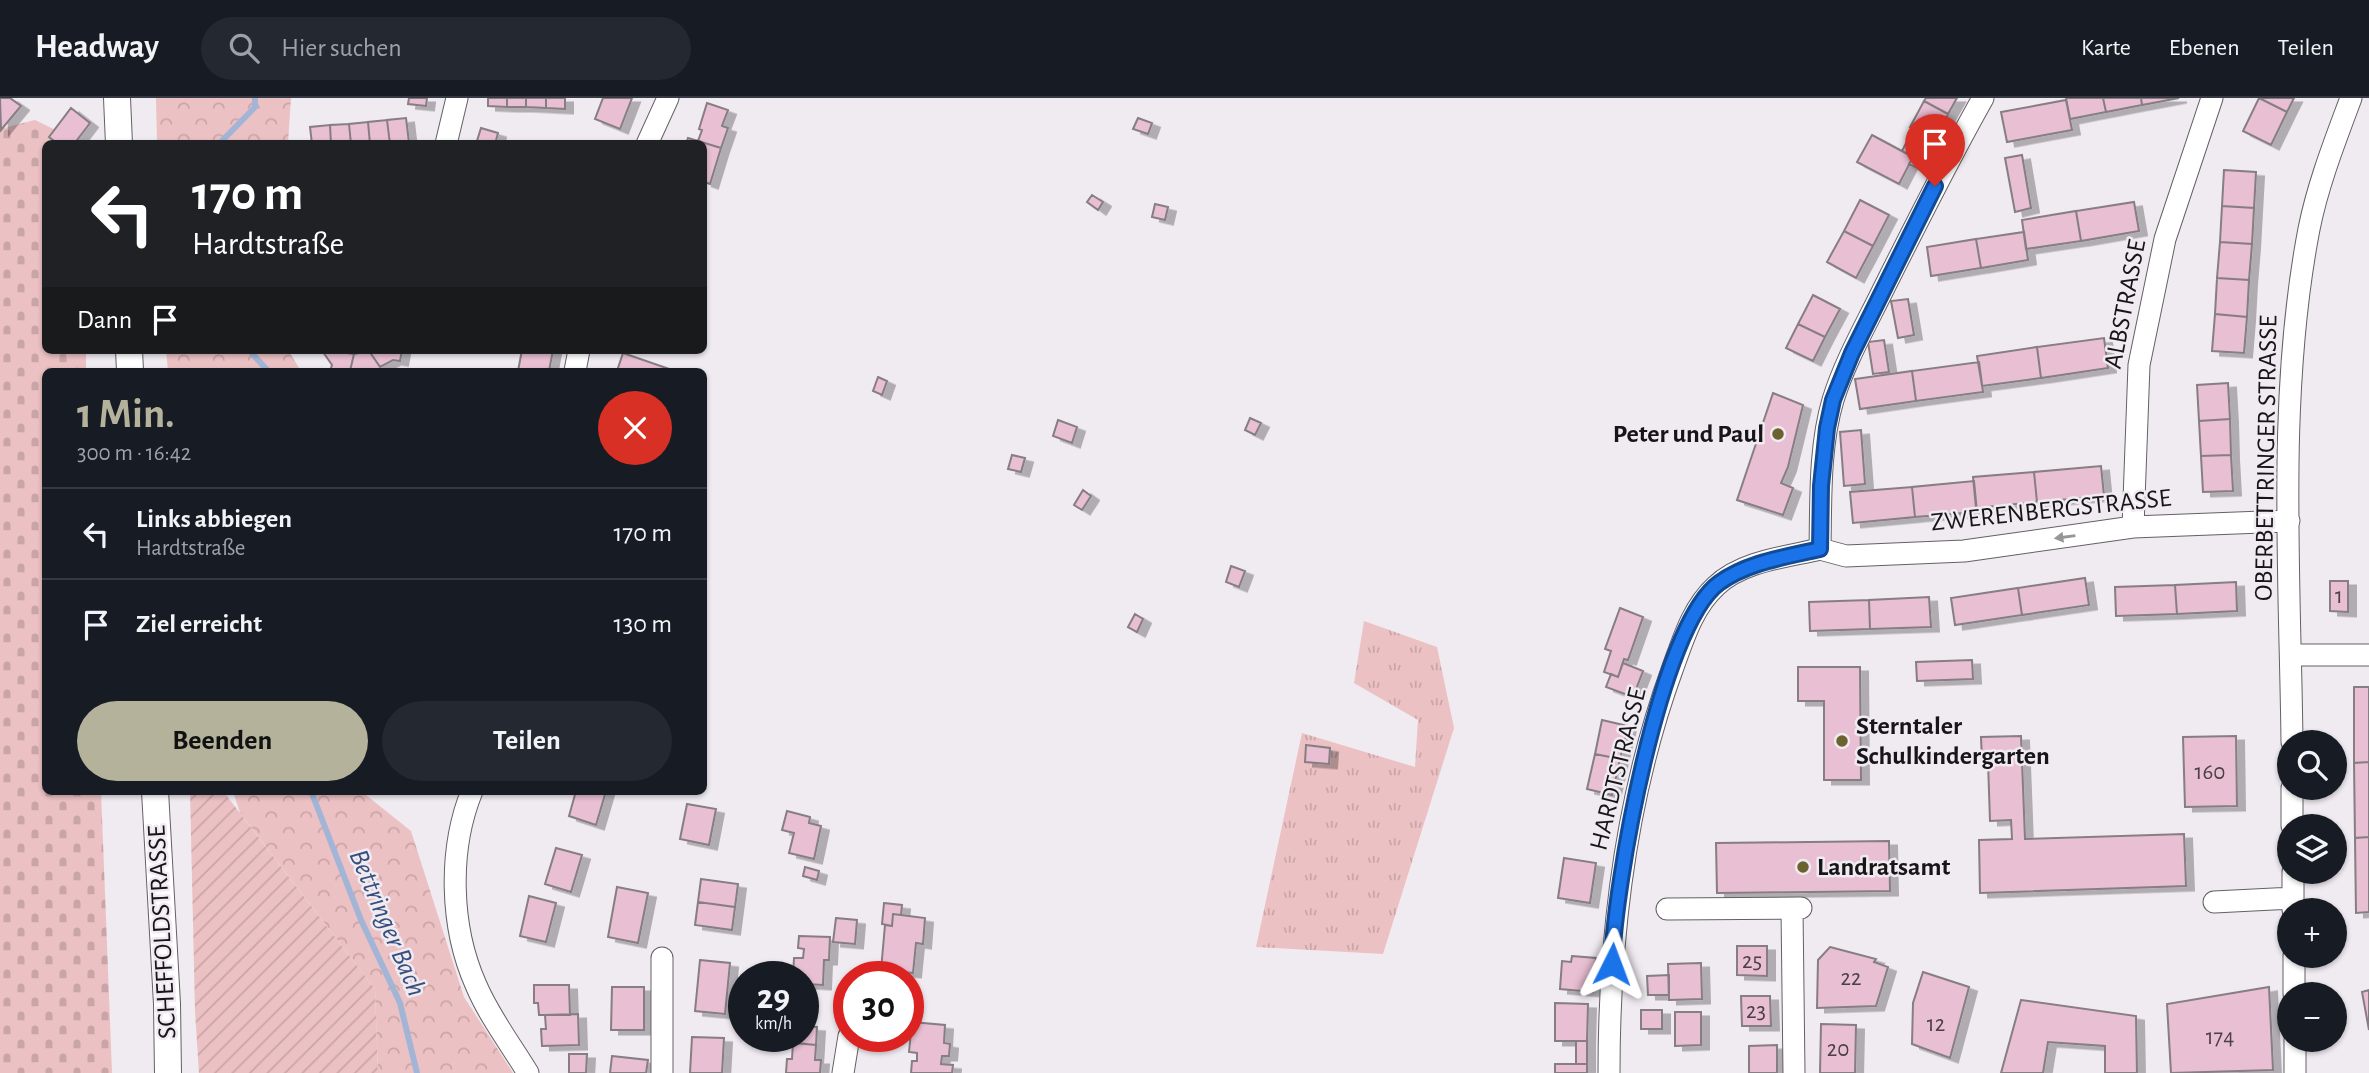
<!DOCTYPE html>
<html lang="de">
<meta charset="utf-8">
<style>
body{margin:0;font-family:"Alegreya Sans",sans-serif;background:#242831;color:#f1f3f6;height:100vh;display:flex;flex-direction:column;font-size:26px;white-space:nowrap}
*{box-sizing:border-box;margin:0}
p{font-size:23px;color:#9ea1a6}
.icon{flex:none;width:38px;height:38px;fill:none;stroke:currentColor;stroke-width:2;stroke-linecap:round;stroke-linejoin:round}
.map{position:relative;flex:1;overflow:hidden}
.panel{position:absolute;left:42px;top:270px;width:665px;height:427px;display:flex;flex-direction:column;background:#171b24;border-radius:10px;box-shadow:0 2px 5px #0004}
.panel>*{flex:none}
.top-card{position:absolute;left:42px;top:42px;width:665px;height:214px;border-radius:10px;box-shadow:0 2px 5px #0004;background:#202124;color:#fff;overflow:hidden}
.controls{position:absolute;left:2277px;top:632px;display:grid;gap:14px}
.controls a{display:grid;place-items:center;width:70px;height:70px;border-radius:50%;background:#171b24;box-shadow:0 2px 5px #0004;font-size:35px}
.speed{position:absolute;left:728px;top:863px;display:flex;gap:14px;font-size:35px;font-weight:700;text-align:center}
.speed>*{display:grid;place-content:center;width:91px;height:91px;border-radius:50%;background:#171b24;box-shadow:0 2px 5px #0004;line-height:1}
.speed small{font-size:18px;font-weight:400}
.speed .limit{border:10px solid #d22;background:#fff;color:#111}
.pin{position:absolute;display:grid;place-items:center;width:60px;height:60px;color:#fff;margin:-72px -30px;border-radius:50% 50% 50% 0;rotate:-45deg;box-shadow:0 0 7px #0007}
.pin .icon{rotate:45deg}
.me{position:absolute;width:77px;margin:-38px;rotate:3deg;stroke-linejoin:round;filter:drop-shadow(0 0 5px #0008)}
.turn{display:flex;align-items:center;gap:24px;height:147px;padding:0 35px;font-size:32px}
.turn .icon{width:91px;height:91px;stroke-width:2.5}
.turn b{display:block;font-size:49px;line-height:60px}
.then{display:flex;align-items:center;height:66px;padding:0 35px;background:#0003;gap:14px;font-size:26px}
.round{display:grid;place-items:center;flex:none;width:74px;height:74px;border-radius:37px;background:#242831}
.head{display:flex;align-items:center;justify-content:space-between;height:119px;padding:0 35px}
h1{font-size:42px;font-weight:700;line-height:52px;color:#b5b29c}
.primary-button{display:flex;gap:14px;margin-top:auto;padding:14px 35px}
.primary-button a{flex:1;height:80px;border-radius:42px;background:#b5b29c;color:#111;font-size:28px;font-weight:700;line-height:80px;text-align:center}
.primary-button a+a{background:#242831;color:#f1f3f6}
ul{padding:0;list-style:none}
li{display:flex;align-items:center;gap:21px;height:91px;padding:0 35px;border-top:2px solid #363941}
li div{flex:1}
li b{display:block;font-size:26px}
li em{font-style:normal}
header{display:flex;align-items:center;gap:42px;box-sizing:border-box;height:98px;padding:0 35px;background:#171b24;border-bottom:2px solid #363941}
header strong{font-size:33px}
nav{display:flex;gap:38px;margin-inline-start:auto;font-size:24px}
.search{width:490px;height:63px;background:#242831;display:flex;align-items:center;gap:18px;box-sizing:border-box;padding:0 24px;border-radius:38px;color:#9ea1a6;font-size:26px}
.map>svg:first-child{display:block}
</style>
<header>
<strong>Headway</strong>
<div class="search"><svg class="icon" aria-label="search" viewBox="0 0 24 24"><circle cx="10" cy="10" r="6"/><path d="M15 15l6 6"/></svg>Hier suchen</div>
<nav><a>Karte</a><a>Ebenen</a><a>Teilen</a></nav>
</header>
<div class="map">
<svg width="2369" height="975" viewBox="0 0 2369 975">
<defs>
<pattern id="grass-tufts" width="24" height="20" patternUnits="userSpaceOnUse" patternTransform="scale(1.75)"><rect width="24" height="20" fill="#ecc1c3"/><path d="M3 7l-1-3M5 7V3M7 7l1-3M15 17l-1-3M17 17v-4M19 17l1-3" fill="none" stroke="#caa5a7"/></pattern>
<pattern id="forest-crowns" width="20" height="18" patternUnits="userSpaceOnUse" patternTransform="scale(1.75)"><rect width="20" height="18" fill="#ecc1c3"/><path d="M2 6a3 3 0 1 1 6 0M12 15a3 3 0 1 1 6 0" fill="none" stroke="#caa5a7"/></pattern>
<pattern id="cemetery-stones" width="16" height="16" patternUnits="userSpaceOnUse" patternTransform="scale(1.75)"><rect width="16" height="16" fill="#ecc1c3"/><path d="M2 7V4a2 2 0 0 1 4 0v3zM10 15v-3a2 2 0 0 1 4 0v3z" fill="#caa5a7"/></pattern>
<pattern id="garden-furrows" width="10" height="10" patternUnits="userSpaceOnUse" patternTransform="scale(1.75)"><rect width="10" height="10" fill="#ecc1c3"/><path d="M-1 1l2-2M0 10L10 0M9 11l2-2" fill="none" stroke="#caa5a7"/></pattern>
<filter id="shadow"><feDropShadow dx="8" dy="4.5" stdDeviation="0" flood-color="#0004"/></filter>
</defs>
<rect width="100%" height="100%" fill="#f0eaf1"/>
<path fill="url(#grass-tufts)" d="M 1364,523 L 1437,549 L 1454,630 L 1383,856 L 1256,849 L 1302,635 L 1415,669 L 1418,622 L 1354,585 Z"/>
<path fill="url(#forest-crowns)" d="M 156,0 L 291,0 L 288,45 L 157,45 Z
M 166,252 L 288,252 L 301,273 L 168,273 Z
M 233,693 L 361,693 L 411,733 L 464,899 L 513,975 L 378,975 L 375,891 L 240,715 Z"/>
<path fill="url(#cemetery-stones)" d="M 35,22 L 78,43 L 78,45 L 46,46 L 46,252 L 86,252 L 86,273 L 46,273 L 46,693 L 101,693 L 112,975 L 0,975 L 0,31 Z"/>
<path fill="url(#garden-furrows)" d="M 190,693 L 223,693 L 375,891 L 378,975 L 199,975 L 195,913 Z"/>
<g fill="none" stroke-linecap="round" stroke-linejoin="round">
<path stroke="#a2b5d7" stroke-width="6" d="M 219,46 L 255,9 L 255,0
M 249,252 L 268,273
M 311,693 L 361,822 L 400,905 L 417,975"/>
</g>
<path fill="#e8bfd3" stroke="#867e82" stroke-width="2" filter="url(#shadow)" d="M 0,0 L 10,0 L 21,8 L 1,32 Z
M 409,0 L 427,0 L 426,8 L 408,6 Z
M 488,0 L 507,0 L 507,9 L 488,8 Z
M 507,0 L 526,0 L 526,9 L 507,9 Z
M 526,0 L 546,0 L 546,10 L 526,9 Z
M 546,0 L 565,0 L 565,11 L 546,10 Z
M 603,0 L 632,0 L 620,31 L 595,21 Z
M 1926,0 L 1957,0 L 1948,16 L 1924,3 Z
M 2066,0 L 2103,0 L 2106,14 L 2070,21 Z
M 2103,0 L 2141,0 L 2142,7 L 2106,14 Z
M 2141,0 L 2179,0 L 2142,7 Z
M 2259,0 L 2294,0 L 2287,14 Z
M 2259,0 L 2287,14 L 2271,47 L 2243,33 Z
M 2066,2 L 2072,32 L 2007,44 L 2001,14 Z
M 1924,3 L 1948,16 L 1934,42 L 1910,29 Z
M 707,5 L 728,12 L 722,28 L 728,30 L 721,50 L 698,43 L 702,32 L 699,31 Z
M 71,10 L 90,25 L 74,46 L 58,46 L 49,39 Z
M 406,20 L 409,45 L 390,46 L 387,22 Z
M 1138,20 L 1152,25 L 1148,36 L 1133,31 Z
M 387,22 L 390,46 L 370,46 L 368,24 Z
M 368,24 L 370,46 L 351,46 L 349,26 Z
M 349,26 L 351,46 L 331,46 L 330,27 Z
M 330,27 L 331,46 L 312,46 L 310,29 Z
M 481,30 L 498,35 L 495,46 L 476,46 Z
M 1872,37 L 1913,59 L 1899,86 L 1857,64 Z
M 688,40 L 721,50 L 710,86 L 704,84 L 704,46 L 686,46 Z
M 1907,43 L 1930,55 L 1921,72 L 1909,66 L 1913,59 L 1902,53 Z
M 2022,57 L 2031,110 L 2015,114 L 2005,60 Z
M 2224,72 L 2256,74 L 2254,110 L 2222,108 Z
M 1092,97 L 1103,104 L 1098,112 L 1087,104 Z
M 1860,102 L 1889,117 L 1873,148 L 1844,133 Z
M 2134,104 L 2139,133 L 2081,143 L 2076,113 Z
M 1155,106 L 1168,109 L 1165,122 L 1152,119 Z
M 2222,108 L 2254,110 L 2252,146 L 2220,144 Z
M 2076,113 L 2081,143 L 2026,151 L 2022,122 Z
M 1844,133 L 1873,148 L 1856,180 L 1827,164 Z
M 2024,134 L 2028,162 L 1981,170 L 1976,141 Z
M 1976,141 L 1981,170 L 1931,178 L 1927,149 Z
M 2220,144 L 2252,146 L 2249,182 L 2217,180 Z
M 2217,180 L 2249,182 L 2247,219 L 2215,216 Z
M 1813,197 L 1840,211 L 1825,239 L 1798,226 Z
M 1908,201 L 1914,237 L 1898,240 L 1891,203 Z
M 2215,216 L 2247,219 L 2244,255 L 2212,253 Z
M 1798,226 L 1825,239 L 1813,263 L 1786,250 Z
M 2104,240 L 2108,270 L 2041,280 L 2037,249 Z
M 1884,242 L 1889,274 L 1873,276 L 1868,244 Z
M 2037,249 L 2041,280 L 1982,288 L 1977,258 Z
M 328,252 L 347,252 L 348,255 L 354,256 L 350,273 L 330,273 L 332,267 L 323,254 Z
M 371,252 L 402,252 L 400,263 L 393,262 L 380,269 L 369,253 Z
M 522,252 L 553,252 L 549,273 L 518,273 Z
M 369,253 L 383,273 L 350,273 L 354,256 Z
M 623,255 L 675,273 L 617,273 Z
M 1979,264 L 1983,294 L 1916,303 L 1912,273 Z
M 1912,273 L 1916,303 L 1860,311 L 1855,281 Z
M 878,279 L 887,283 L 882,297 L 873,293 Z
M 2228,285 L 2230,321 L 2199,323 L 2197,287 Z
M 1773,295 L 1803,307 L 1788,369 L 1781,385 L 1793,390 L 1783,417 L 1737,402 Z
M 1250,320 L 1261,325 L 1255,337 L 1245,332 Z
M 2230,321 L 2231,357 L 2201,358 L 2199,323 Z
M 1058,322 L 1077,329 L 1072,345 L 1053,338 Z
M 1861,332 L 1865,386 L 1844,388 L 1840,334 Z
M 1012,357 L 1025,360 L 1021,374 L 1008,371 Z
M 2231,357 L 2233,393 L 2203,394 L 2201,358 Z
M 2101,368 L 2104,398 L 2037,404 L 2034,374 Z
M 2034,374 L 2037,404 L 1976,410 L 1973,379 Z
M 1974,383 L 1977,414 L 1915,419 L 1912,389 Z
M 1912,389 L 1915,419 L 1853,425 L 1850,394 Z
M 1083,392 L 1091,398 L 1082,412 L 1074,407 Z
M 1231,468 L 1245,473 L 1239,489 L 1226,484 Z
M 2085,480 L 2089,507 L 2022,517 L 2018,490 Z
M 2330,483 L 2348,483 L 2348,514 L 2330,513 Z
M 2236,484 L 2237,513 L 2177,516 L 2175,487 Z
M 2175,487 L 2177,516 L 2116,518 L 2115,489 Z
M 2018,490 L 2022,517 L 1955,527 L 1951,500 Z
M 1929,499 L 1931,529 L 1870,531 L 1869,502 Z
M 1869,502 L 1870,531 L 1810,533 L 1809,504 Z
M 1620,510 L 1643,519 L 1628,562 L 1624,561 L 1618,579 L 1604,574 L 1611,553 L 1605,551 Z
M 1135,516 L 1143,521 L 1137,534 L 1128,529 Z
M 1972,562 L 1973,581 L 1917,583 L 1916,564 Z
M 1623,565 L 1643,573 L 1633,599 L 1606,589 L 1611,576 L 1618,579 Z
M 1798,569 L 1860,569 L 1861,682 L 1824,682 L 1824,603 L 1798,603 Z
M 2354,589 L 2369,589 L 2369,664 L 2354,665 Z
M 1602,622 L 1628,628 L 1620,661 L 1595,656 Z
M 2021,638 L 2025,741 L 2184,736 L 2186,788 L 1980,795 L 1979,742 L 2012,741 L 2011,722 L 1990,723 L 1988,664 L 1982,664 L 1981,639 Z
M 2236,638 L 2237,708 L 2185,709 L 2183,639 Z
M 1306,647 L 1330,650 L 1329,666 L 1305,664 Z
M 1595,656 L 1620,661 L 1612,697 L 1587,691 Z
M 2369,664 L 2369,739 L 2355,740 L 2354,665 Z
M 576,693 L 606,693 L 596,727 L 569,718 Z
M 687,706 L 716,711 L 709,747 L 680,741 Z
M 787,713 L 810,719 L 809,725 L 821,728 L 814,761 L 789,755 L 794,735 L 782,732 Z
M 2369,739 L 2369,814 L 2356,815 L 2355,740 Z
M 1889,743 L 1890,793 L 1717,795 L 1716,745 Z
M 556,750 L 582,757 L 571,794 L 545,786 Z
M 1564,760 L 1596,765 L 1590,805 L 1558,800 Z
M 805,769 L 819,773 L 817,782 L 803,778 Z
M 701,781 L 738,786 L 735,809 L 698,804 Z
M 617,789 L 648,795 L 638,845 L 608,839 Z
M 529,798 L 556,805 L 546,844 L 520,838 Z
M 698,804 L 735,809 L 732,832 L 695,827 Z
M 884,805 L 902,807 L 901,817 L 893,816 L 892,828 L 882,826 Z
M 893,816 L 925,820 L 923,846 L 916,845 L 913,875 L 881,872 L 885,827 L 892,828 Z
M 836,820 L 857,822 L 855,846 L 833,844 Z
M 799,838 L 830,839 L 829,862 L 824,862 L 823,887 L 807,886 L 806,899 L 803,899 L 803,878 L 793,878 L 794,860 L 803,860 L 804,851 L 798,850 Z
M 1737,848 L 1767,848 L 1767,878 L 1737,877 Z
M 1830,849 L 1876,861 L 1874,864 L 1888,869 L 1876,908 L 1817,910 L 1818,862 Z
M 1572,858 L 1596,860 L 1593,894 L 1560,891 L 1562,863 L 1571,864 Z
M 700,862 L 730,865 L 725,916 L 695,913 Z
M 1701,865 L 1702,901 L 1669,902 L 1668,866 Z
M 1923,874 L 1969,889 L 1950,960 L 1912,946 L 1913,905 Z
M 1669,877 L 1669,897 L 1648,897 L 1647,878 Z
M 534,887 L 569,887 L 570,917 L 539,917 L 538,905 L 534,905 Z
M 612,889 L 644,889 L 644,932 L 611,932 Z
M 2269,889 L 2273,972 L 2171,975 L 2167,906 Z
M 2369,892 L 2369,932 L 2362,894 Z
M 1741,898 L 1770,898 L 1771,928 L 1742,928 Z
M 2021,902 L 2136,918 L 2137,975 L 2105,975 L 2105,948 L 2048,944 L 2043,975 L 2001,975 Z
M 1555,905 L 1588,906 L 1587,943 L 1555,943 Z
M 1641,912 L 1662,912 L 1662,931 L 1641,931 Z
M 1675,914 L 1701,914 L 1701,947 L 1675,948 Z
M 578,916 L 579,947 L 542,948 L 541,931 L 546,931 L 545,917 Z
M 912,924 L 945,927 L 944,945 L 950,946 L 949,958 L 942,958 L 941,966 L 953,967 L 952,975 L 911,975 L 912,963 L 917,963 L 917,955 L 909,954 Z
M 1821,926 L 1856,927 L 1855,975 L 1820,975 Z
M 803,928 L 817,929 L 816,947 L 797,945 L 797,938 L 803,938 Z
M 692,939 L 724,940 L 722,975 L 690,975 Z
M 1576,943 L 1587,943 L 1587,966 L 1576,966 Z
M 793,945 L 816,947 L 815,962 L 821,962 L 820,975 L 786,975 L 787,961 L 792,961 Z
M 1777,947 L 1777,975 L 1749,975 L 1749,948 Z
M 569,956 L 587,956 L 586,975 L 569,975 Z
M 612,958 L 648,962 L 646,975 L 610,975 Z
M 1555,966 L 1587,966 L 1587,975 L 1555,975 Z"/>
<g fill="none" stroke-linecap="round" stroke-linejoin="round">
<g stroke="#646066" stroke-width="23">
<path id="minor" d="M 446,46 L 457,0
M 647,46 L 668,0
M 575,273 L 579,252
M 2133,429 L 2139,267 L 2165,141 L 2212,0
M 1820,451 L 1846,458 L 1964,453 L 2133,429 L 2289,423
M 2291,557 L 2369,557
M 2292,644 C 2290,476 2277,297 2309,131 C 2318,86 2335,43 2351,0
M 2292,690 L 2292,728
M 472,693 C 448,752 450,829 476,887 C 489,918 511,947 528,975
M 2293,774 L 2293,812
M 2214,804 L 2293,800
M 1667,811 L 1801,810
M 1792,811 L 1794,975
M 2294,858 L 2294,896
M 662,860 L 662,975
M 2295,942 L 2295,975
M 843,975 L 849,938
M 1609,975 C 1609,838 1625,701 1672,572 C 1683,542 1692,510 1716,488 C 1742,463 1786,459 1820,451 C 1821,403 1819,349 1833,302 C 1845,263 1866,227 1884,190 C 1916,126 1948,62 1983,0"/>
</g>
<g stroke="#646066" stroke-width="28">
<path id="major" d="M 117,0 L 119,46
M 129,252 L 130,273
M 155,693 L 167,906 L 168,975"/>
</g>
<use href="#minor" stroke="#fff" stroke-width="21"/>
<use href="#major" stroke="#fff" stroke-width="26"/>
</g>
<defs><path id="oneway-solid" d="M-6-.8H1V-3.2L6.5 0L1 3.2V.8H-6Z" transform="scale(1.75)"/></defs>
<use fill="#979697" href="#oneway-solid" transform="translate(2065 439) rotate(172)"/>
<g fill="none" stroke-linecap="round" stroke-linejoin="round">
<g stroke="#114b97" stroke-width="18">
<path id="route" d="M 1612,866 C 1614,790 1659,529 1719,485 C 1748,464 1786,459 1820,451 L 1821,388 L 1827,330 L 1833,302 L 1852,255 L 1935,88"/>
</g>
<use href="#route" stroke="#1a73e8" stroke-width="12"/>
</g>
<g fill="#6c622f" stroke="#f0eaf1" stroke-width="2.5">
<circle cx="1778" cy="336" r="7"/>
<circle cx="1842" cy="643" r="7"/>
<circle cx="1803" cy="769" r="7"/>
</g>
<g text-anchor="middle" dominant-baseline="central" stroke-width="5" stroke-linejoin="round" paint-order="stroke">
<g font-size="23" fill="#4b4046">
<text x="2339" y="498">1</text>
<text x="2210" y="674">160</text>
<text x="1752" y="863">25</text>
<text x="1851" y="880">22</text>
<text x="1756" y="913">23</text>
<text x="1936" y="926">12</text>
<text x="2220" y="939">174</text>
<text x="1838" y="951">20</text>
</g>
<g font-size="26" fill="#171517" stroke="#f0eaf1">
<text transform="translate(2125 206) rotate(-79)">ALBSTRASSE</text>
<text transform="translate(2266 360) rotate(-89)">OBERBETTRINGER STRASSE</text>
<text transform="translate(2051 412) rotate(-6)">ZWERENBERGSTRASSE</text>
<text transform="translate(1618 671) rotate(-76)">HARDTSTRASSE</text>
<text transform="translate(162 834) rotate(-93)">SCHEFFOLDSTRASSE</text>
</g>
<g font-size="26" font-weight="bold" fill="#171517" stroke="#f0eaf1" text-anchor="start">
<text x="1764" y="336" text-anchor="end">Peter und Paul</text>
<text x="1856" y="628">Sterntaler<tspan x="1856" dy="30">Schulkindergarten</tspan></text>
<text x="1817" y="769">Landratsamt</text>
</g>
<g font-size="28" font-style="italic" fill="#364f7e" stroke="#f0eaf1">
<text transform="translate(387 825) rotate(67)">Bettringer Bach</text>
</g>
</g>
</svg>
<div class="controls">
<a><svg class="icon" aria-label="search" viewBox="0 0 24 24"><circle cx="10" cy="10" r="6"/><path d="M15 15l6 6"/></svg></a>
<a><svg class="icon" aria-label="layers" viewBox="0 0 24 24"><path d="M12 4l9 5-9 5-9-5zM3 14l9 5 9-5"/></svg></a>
<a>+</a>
<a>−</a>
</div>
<div class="speed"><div>29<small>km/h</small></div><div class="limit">30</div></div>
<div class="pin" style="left:1935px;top:88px;background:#d93025"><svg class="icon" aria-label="arrive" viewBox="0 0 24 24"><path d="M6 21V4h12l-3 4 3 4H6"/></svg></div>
<svg class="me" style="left:1612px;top:866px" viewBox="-20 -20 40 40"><path d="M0-17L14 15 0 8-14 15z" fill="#1a73e8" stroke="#fff" stroke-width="4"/></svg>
<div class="top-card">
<div class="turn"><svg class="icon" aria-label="left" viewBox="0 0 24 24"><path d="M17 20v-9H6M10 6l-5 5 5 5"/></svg><div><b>170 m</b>Hardtstraße</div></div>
<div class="then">Dann<svg class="icon" aria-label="arrive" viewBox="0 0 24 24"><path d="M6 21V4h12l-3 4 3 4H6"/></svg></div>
</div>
<section class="panel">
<div class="head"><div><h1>1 Min.</h1><p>300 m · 16:42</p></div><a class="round" style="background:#d93025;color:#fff"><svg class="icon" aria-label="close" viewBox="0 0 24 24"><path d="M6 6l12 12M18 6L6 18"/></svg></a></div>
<ul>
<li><svg class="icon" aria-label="left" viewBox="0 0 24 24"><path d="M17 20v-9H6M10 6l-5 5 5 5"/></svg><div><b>Links abbiegen</b><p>Hardtstraße</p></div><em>170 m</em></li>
<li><svg class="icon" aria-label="arrive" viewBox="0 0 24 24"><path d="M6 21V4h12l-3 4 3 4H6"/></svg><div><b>Ziel erreicht</b></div><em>130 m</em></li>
</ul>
<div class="primary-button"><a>Beenden</a><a>Teilen</a></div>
</section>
</div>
